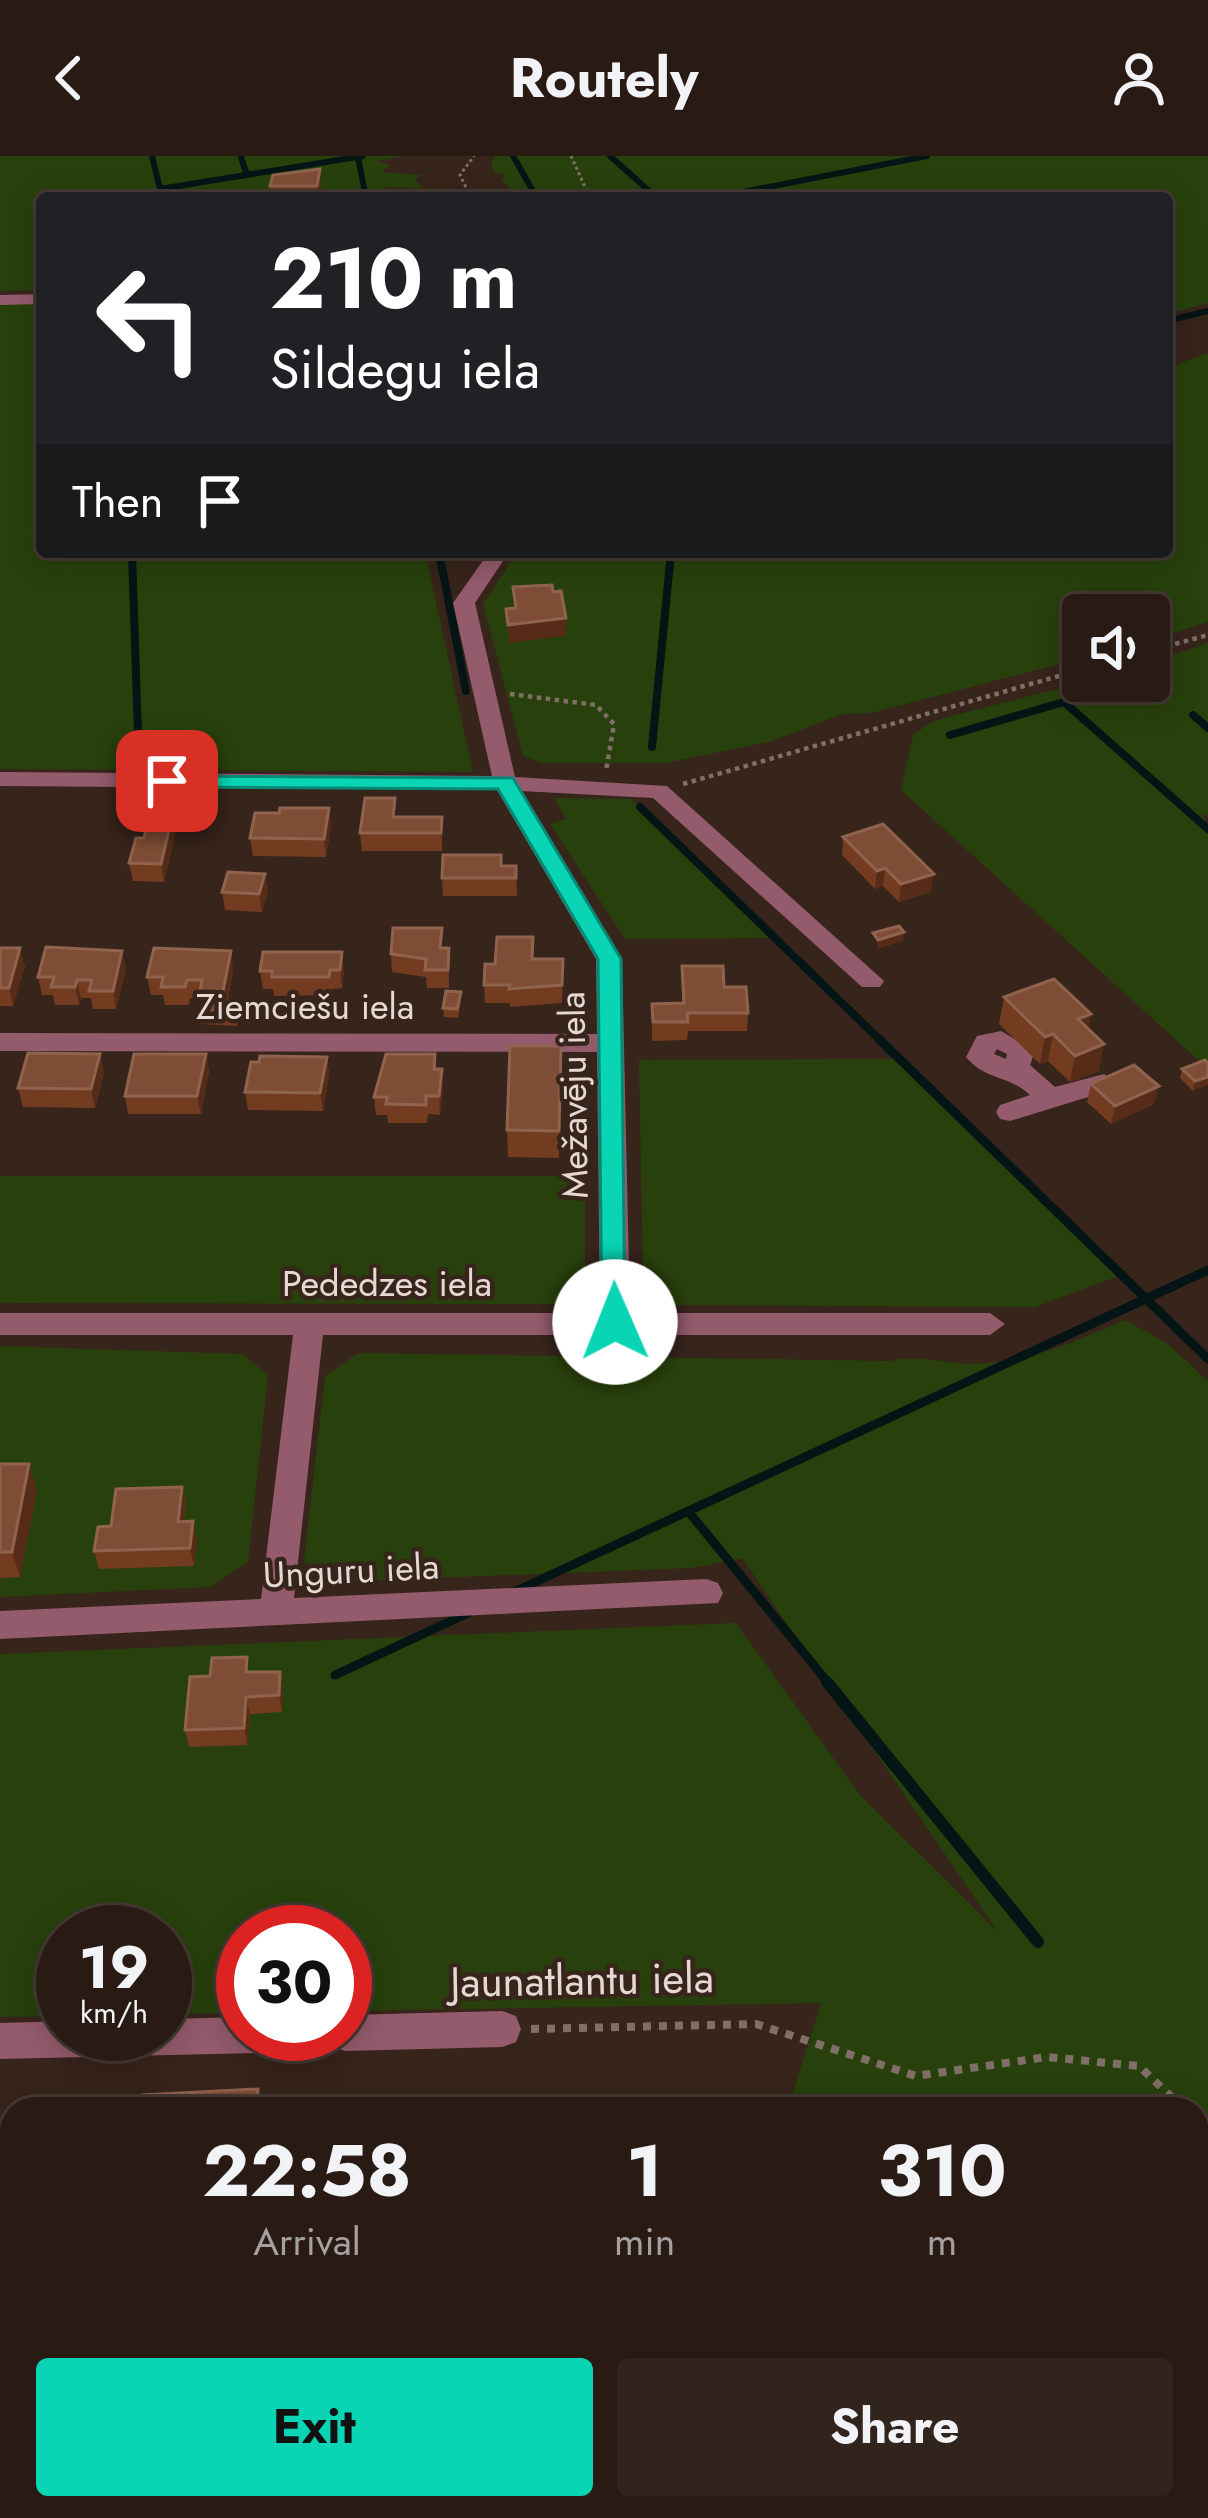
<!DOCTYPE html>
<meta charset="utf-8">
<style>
body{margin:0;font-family:Jost,sans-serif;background:#31241d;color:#f1f3f6;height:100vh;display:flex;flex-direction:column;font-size:45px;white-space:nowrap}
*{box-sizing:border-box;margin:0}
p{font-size:39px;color:#a5a1a0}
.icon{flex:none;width:66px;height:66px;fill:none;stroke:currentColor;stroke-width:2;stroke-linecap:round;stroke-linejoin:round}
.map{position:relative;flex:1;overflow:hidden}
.drawer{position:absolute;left:0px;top:1941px;width:1209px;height:423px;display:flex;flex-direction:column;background:#291b14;border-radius:36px 36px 0 0;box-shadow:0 6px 30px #0003,0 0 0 3px #453934}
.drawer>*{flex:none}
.banner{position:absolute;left:36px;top:36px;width:1137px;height:366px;border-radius:12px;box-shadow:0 6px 30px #0003,0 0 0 3px #453934;background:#202124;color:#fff;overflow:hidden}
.fabs{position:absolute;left:1062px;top:438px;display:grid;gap:24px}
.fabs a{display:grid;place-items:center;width:108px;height:108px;border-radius:12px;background:#291b14;box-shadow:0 6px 30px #0003,0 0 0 3px #453934;font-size:60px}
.speed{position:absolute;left:36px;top:1749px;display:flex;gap:24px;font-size:60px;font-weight:700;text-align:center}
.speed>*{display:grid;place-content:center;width:156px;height:156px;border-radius:50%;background:#291b14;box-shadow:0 6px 30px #0003,0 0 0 3px #453934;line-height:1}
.speed small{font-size:30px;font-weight:400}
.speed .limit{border:18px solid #d22;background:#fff;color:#111}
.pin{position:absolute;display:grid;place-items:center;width:102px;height:102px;color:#fff;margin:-51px;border-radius:24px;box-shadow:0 6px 18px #0006}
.me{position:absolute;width:132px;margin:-66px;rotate:359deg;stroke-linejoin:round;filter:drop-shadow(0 0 9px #0008)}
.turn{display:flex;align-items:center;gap:42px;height:252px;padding:0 36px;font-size:54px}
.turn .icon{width:156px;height:156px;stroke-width:2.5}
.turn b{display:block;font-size:84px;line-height:102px}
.then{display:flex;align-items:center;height:114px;padding:0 36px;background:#0003;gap:24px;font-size:45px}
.eta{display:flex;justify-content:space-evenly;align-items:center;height:204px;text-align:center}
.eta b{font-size:72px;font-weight:700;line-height:84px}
.cta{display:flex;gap:24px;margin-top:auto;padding:24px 36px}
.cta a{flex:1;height:138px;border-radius:12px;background:#09d5b5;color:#111;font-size:48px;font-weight:700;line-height:138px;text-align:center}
.cta a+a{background:#31241d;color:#f1f3f6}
header{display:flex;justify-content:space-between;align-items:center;height:156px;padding:0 36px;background:#291b14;font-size:54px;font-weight:700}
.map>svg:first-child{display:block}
</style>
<header><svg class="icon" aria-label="back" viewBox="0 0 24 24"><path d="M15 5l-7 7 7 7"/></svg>Routely<svg class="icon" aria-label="person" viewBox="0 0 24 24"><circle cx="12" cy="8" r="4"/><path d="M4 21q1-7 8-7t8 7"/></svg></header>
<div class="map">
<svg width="1208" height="2362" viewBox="0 0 1208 2362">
<rect width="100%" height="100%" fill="#37241b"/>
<path fill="#28410c" d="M 0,0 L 405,0 L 377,5 L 390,9 L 382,16 L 422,19 L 414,23 L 424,33 L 385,31 L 381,34 L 397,34 L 385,42 L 42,42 L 42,134 L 0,135 Z
M 495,0 L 1208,0 L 1208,147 L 1167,158 L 1167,42 L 519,42 L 502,24 L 505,18 L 495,17 L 491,7 Z
M 42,146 L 42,396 L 425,396 L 473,616 L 0,613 L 0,147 Z
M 1208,197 L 1208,466 L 1149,485 L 1149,459 L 1083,459 L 1083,502 L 871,557 L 842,558 L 772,585 L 666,607 L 542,607 L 523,600 L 483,448 L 517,396 L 1167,396 L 1167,212 Z
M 1208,487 L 1208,660 L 1203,657 L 1208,673 L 1208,913 L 901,634 L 913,579 L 933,565 L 1057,533 L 1070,536 L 1095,525 L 1149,525 L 1149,507 Z
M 554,642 L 632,643 L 774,782 L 625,783 L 550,668 L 566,663 Z
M 899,903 L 1121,1119 L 1035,1151 L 669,1149 L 643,1128 L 639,904 Z
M 0,1020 L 585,1020 L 585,1130 L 559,1148 L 0,1147 Z
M 1125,1164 L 1167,1187 L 1208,1225 L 1208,2362 L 0,2362 L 0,2145 L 12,2145 L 12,2352 L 1197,2352 L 1197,1953 L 788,1953 L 821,1847 L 345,1855 L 345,1776 L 243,1776 L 243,1857 L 165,1858 L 165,1776 L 63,1776 L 63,1860 L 0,1861 L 0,1498 L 736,1467 L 860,1639 L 999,1777 L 742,1402 L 692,1412 L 332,1426 L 304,1405 L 325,1220 L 358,1197 L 890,1205 C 920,1198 944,1208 974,1208 C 1030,1206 1074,1186 1125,1164 Z
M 0,1190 L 243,1198 L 268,1219 L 248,1406 L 210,1431 L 0,1441 Z"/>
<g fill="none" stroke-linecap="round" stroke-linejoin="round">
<path stroke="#051516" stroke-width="6" d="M 152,0 L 160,33 L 363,0
M 513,0 L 537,42
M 610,0 L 657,42
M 241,1 L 247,19
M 358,1 L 366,42
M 712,42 L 927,0
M 1167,165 L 1208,155"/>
<path stroke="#051516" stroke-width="8" d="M 132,396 L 139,608
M 439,396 L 466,535
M 1193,559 L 1208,572
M 950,579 L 1064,546 L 1208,673
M 652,591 L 671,396
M 640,651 L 881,885"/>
<path stroke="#051516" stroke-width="9" d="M 878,882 L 1208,1203
M 688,1355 L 830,1529
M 516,1435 L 1208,1114
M 335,1519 L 468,1457"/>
<path stroke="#051516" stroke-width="12" d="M 827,1526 L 1038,1786"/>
<path stroke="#806f68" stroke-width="3" stroke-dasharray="3 3" stroke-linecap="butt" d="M 571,0 L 590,42
M 471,42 L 460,19 L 474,0"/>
<path stroke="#806f68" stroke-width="4.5" stroke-dasharray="4.5 4.5" stroke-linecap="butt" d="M 1149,495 L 1208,479
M 510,538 L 596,549 L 614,568 L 606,615
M 683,628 L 1083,513"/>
<path stroke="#806f68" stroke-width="8" stroke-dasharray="8 8" stroke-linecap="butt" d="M 531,1873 L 756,1868 L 916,1920 L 1047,1901 L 1139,1910 L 1184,1953
M 1197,1965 L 1208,1976"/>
<path fill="#945b6c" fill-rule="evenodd" d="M 42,138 L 42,148 L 0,149 L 0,139 Z
M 489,396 L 509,396 L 475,447 L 515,621 L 667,630 L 884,825 L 880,831 L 862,831 L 653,642 L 521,635 L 622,803 L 630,1157 L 990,1157 L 1005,1168 L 990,1179 L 323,1179 L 294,1442 L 706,1423 L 718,1427 L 723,1437 L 718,1447 L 0,1483 L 0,1455 L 261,1443 L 293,1179 L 0,1179 L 0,1157 L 600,1157 L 597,896 L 0,895 L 0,877 L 597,878 L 596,803 L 497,634 L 0,630 L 0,616 L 492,620 L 453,447 Z
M 1001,875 L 1035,895 L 1030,909 L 1055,931 L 1104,918 L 1117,927 L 1114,933 L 1010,965 L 1000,963 L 996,956 L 1000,949 L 1030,939 C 1007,918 986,925 966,901 L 977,880 ZM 997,893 L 1007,898 L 1006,903 L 994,898 Z
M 502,1855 L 516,1860 L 521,1873 L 516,1886 L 502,1891 L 345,1895 L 331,1890 L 326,1878 L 345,1878 L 345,1859 Z
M 243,1861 L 243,1878 L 314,1878 L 309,1891 L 295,1896 L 0,1903 L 0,1867 L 63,1865 L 63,1878 L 165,1878 L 165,1863 Z"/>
</g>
<path fill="#733c21" d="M 321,29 L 319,42 L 271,42 L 270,30 Z
M 329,652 L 331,670 L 326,701 L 253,700 L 250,682 Z
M 173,657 L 176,675 L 164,726 L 133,725 L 129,707 L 144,682 Z
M 397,661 L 442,661 L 442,695 L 362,695 L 360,677 Z
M 843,681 L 931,736 L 899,746 L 883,730 L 875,733 L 842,699 Z
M 502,710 L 516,710 L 517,740 L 443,740 L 442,722 Z
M 222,736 L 268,736 L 262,756 L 225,754 Z
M 0,792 L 25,810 L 13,850 L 0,850 Z
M 449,792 L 449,832 L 427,832 L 426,821 L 392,816 L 391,798 Z
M 534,803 L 563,803 L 562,847 L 510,851 L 510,847 L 485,847 L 484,829 L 495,808 Z
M 682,810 L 724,831 L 748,857 L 747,875 L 688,875 L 687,884 L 652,885 L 652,848 L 682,847 Z
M 126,813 L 116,853 L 93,853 L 91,842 L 81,842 L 79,849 L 55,849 L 53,839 L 42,839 L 38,821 Z
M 233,813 L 228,845 L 241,855 L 237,870 L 202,868 L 201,842 L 190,842 L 189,849 L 165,849 L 163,839 L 151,839 L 147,821 Z
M 344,814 L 342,832 L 332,833 L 331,839 L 274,840 L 273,833 L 263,833 L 260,815 Z
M 461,836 L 461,845 L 458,862 L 444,861 L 443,852 Z
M 1004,841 L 1091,858 L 1088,873 L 1099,915 L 1070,926 L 1048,905 L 1040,908 L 999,868 Z
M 100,898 L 104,917 L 95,952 L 23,951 L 18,932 Z
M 206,898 L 209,916 L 201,958 L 128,958 L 125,940 Z
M 435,898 L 436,913 L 443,932 L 440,959 L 428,958 L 427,967 L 388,967 L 387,959 L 376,959 L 374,941 Z
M 327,901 L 329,919 L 323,955 L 248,954 L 245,936 Z
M 1205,904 L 1193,935 L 1180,922 L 1182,913 Z
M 561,917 L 559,1002 L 508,1001 L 507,974 Z
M 1091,928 L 1154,948 L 1111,968 L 1087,946 Z
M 0,1308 L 37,1334 L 20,1421 L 0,1422 Z
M 182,1331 L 186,1348 L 184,1366 L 197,1383 L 194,1410 L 99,1413 L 94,1395 L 111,1370 Z
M 251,1516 L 280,1516 L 283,1533 L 282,1556 L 250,1558 L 247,1589 L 189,1591 L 185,1574 Z"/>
<path fill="#562b17" d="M 320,13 L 321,29 L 318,42 L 317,30 Z
M 566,462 L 566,480 L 509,487 L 508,469 Z
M 329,652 L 331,670 L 326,701 L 324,683 Z
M 173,657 L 176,675 L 164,726 L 161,708 Z
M 885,712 L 883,730 L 875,733 L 877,715 Z
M 265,718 L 268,736 L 262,756 L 259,738 Z
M 934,718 L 931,736 L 899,746 L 901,728 Z
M 904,776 L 903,785 L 877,793 L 878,784 Z
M 20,792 L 25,810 L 13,850 L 9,832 Z
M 122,795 L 126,813 L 116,853 L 113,835 Z
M 231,795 L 233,813 L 226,853 L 223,835 Z
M 342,796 L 344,814 L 342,832 L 340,814 Z
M 77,824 L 81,842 L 79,849 L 75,831 Z
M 1091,858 L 1086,885 L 1078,863 Z
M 1053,878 L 1048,905 L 1040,908 L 1045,881 Z
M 1104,888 L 1099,915 L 1070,926 L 1075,900 Z
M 100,898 L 104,917 L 95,952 L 91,933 Z
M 206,898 L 209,916 L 201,958 L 197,940 Z
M 327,901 L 329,919 L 323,955 L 320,937 Z
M 442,913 L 443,932 L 440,959 L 439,940 Z
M 1208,921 L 1208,929 L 1193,935 L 1195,925 Z
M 1159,930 L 1154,948 L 1111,968 L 1115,950 Z
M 29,1308 L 37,1334 L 20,1421 L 12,1396 Z
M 182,1331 L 186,1348 L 182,1383 L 178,1366 Z
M 193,1365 L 197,1383 L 194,1410 L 190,1392 Z
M 280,1516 L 283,1533 L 282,1556 L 279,1539 Z
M 246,1541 L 250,1558 L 247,1589 L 244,1572 Z
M 258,1933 L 264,1953 L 257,1953 Z"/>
<path fill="#7f4d35" stroke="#8f634e" stroke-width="3" d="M 320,13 L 317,30 L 270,30 L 273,19 Z
M 552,429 L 553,436 L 561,435 L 566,462 L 508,469 L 506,453 L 516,452 L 513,431 Z
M 365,642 L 395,642 L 393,661 L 442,661 L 441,677 L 360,677 Z
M 280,652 L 329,652 L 324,683 L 250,682 L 255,657 L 279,657 Z
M 150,657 L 173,657 L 161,708 L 129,707 L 136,682 L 144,682 Z
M 883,668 L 934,718 L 901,728 L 885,712 L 877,715 L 843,681 Z
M 443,699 L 501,699 L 501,710 L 516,710 L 516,722 L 442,722 Z
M 228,716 L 265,718 L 259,738 L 222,736 Z
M 899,770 L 904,776 L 878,784 L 873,777 Z
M 393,772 L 442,772 L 440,792 L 449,792 L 448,814 L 425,814 L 426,803 L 391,798 Z
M 497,781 L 533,781 L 532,803 L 563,803 L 562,829 L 509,833 L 510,829 L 484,829 L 485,808 L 495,808 Z
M 46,791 L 122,795 L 113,835 L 89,835 L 92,824 L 77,824 L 75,831 L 51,831 L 54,821 L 38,821 Z
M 0,792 L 20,792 L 9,832 L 0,832 Z
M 154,792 L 231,795 L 223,835 L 200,835 L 202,824 L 187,824 L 185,831 L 161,831 L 163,821 L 147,821 Z
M 263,796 L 342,796 L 340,814 L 330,814 L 329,821 L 272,821 L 272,815 L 260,815 Z
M 682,810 L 723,810 L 724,831 L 746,831 L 748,857 L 687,857 L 688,866 L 653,866 L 652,848 L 684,847 Z
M 1054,823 L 1091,858 L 1078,863 L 1104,888 L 1075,900 L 1053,878 L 1045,881 L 1004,841 Z
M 446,835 L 461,836 L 457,853 L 443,852 Z
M 204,844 L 239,846 L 236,860 L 200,859 Z
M 510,890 L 561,890 L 559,975 L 507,974 Z
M 28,897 L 100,898 L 91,933 L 18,932 Z
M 134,898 L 206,898 L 197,940 L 125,940 Z
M 386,898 L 435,898 L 434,913 L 442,913 L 439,940 L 426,940 L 426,949 L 386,948 L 387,941 L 374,941 Z
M 260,900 L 327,901 L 320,937 L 245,936 L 251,906 L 259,906 Z
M 1205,904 L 1208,907 L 1208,921 L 1195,925 L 1182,913 Z
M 1134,909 L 1159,930 L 1115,950 L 1091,928 Z
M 0,1308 L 29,1308 L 12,1396 L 0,1396 Z
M 182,1331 L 178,1366 L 193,1365 L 190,1392 L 94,1395 L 98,1371 L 111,1370 L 116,1333 Z
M 247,1501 L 246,1516 L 280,1516 L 279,1539 L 246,1541 L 244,1572 L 185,1574 L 190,1521 L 210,1520 L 212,1502 Z
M 258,1933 L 257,1953 L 142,1953 L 143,1939 Z"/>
<path fill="#09d5b5" stroke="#068a76" stroke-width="3" d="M 160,620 L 513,622 L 621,803 L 625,1173 L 615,1176 L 602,1166 L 598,803 L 498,633 L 167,631 L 157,625 Z"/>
<g text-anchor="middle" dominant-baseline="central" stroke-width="9" stroke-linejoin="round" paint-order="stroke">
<g font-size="36" fill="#e6d9d4" stroke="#37241b">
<text x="305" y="850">Ziemciešu iela</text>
<text transform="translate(573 939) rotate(-91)">Mežavēju iela</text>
<text x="387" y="1127">Pededzes iela</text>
<text transform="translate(351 1414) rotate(-3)">Unguru iela</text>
</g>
<g font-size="42" fill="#e6d9d4" stroke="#37241b">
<text transform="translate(582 1824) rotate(-1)">Jaunatlantu iela</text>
</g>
</g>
</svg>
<div class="fabs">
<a><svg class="icon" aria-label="sound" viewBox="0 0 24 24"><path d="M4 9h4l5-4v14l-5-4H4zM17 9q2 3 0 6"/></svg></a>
</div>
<div class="speed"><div>19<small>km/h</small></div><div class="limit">30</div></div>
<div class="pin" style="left:167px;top:625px;background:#d93025"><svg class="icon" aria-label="arrive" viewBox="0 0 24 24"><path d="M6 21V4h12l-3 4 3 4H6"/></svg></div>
<svg class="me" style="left:615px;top:1166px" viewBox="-20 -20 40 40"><circle r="19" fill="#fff"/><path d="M0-13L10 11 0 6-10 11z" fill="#09d5b5"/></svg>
<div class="banner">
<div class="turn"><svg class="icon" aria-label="left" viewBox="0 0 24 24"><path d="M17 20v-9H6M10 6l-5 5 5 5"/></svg><div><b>210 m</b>Sildegu iela</div></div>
<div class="then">Then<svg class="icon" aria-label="arrive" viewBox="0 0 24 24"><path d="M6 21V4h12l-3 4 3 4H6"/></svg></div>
</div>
<section class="drawer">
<div class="eta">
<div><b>22:58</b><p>Arrival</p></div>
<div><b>1</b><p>min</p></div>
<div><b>310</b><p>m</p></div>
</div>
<div class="cta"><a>Exit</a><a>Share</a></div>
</section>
</div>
